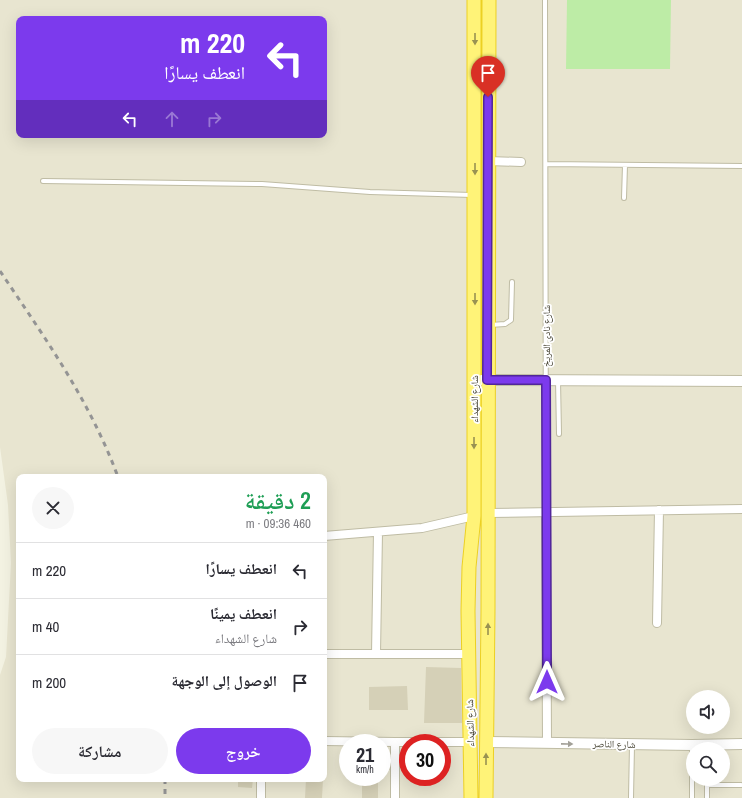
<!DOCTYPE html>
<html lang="ar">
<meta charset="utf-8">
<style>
body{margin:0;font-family:"Archivo Narrow","Noto Naskh Arabic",sans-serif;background:#f7f7f7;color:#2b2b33;direction:rtl;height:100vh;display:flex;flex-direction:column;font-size:15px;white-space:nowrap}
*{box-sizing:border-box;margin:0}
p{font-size:13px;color:#7c7c81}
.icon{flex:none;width:22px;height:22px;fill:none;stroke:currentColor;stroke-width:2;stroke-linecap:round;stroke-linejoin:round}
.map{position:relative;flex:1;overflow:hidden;direction:ltr}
.panel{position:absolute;left:16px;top:474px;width:311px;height:308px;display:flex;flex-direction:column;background:#fff;border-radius:8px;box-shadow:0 4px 16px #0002;direction:rtl}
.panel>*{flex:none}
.hud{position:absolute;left:16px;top:16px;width:311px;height:122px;border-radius:8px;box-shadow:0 4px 16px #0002;direction:rtl;background:#7c3aed;color:#fff;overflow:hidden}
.fabs{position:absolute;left:686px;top:690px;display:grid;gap:8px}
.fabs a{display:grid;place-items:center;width:44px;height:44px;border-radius:50%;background:#fff;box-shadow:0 4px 16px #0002;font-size:20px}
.speed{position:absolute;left:339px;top:734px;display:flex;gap:8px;font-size:20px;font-weight:700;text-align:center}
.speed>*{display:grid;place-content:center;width:52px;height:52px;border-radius:50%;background:#fff;box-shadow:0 4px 16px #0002;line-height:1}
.speed small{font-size:10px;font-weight:400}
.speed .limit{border:6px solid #d22;background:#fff;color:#111}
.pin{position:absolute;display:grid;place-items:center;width:34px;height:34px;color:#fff;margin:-41px -17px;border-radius:50% 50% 50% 0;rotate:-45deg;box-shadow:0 0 4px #0007}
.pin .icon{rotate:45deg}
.me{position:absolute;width:44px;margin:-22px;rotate:0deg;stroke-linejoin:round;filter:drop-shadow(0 0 3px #0008)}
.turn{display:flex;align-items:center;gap:14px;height:84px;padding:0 16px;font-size:18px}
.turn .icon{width:52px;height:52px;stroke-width:2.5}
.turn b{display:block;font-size:28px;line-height:34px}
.lanes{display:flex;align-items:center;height:38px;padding:0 16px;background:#0003;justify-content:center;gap:20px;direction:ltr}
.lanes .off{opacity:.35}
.round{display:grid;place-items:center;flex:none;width:42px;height:42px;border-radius:21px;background:#f7f7f7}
.head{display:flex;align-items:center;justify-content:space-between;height:68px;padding:0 16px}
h1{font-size:24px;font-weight:600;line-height:30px;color:#1e9e55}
.action{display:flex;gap:8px;margin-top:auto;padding:8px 16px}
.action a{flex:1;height:46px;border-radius:24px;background:#7c3aed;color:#fff;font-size:16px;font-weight:600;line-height:46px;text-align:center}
.action a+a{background:#f7f7f7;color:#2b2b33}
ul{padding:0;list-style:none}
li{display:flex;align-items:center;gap:12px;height:56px;padding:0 16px;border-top:1px solid #e1e1e2}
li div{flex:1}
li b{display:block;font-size:15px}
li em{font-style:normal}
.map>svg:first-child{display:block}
</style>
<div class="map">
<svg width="742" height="798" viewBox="0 0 742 798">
<rect width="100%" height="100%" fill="#f3f2e2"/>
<path fill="#e8e5d0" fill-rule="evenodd" d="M 0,0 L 742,0 L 742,798 L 0,798 L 0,675 L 6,657 L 11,563 L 8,505 L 0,447 ZM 19,19 L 324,19 L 324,135 L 19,135 ZM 19,477 L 324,477 L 324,779 L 19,779 ZM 693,697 L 723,697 L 723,727 L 693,727 ZM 348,743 L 382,743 L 382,777 L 348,777 ZM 408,743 L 442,743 L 442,777 L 408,777 ZM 693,749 L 723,749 L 723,779 L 693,779 Z"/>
<path fill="#bdeca6" d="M 567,0 L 671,0 L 670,69 L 566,69 Z"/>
<path fill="#d5d0b7" d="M 426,667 L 461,668 L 462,723 L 424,723 Z
M 407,686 L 408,710 L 369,710 L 369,687 Z
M 382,758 L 390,758 L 390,770 L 382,770 Z
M 238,779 L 253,779 L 252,788 L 238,787 Z
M 306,779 L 323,779 L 322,798 L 305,798 Z
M 362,780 L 378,780 L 378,798 L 362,798 Z"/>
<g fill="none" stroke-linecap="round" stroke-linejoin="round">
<g stroke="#bfbca4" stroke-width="6">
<path id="service" d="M 545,0 L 546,512
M 546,164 L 742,166
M 43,181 L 262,184 L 370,192 L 472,195
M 624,198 L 625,165
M 490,325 L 505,324 L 511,320 L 512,282
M 558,380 L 559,434
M 692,745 L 692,798
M 707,785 L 741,785
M 631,798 L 632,745
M 707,798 L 707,779"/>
</g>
<g stroke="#bfbca4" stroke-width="10">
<path id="minor" d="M 488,161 L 521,162
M 546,512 L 547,743
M 488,513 L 742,509
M 324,536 L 422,528 L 474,516
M 657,623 L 659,510
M 324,654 L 469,654
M 376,654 L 378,532
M 324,741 L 395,742
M 261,798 L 261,779
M 395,798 L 395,742 L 471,742"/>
</g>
<g stroke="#bfbca4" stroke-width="12">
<path id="tertiary" d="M 482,380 L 742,381
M 486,742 L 692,745 L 742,744"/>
</g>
<g stroke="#ecd023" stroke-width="15">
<path id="trunk" d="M 471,798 L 468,611 L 469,567 L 474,516 L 474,0
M 486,798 L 488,611 L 489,0"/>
</g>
<use href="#service" stroke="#fff" stroke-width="4"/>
<use href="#minor" stroke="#fff" stroke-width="8"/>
<use href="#tertiary" stroke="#fff" stroke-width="10"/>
<use href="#trunk" stroke="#fff378" stroke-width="13"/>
<path stroke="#949494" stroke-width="3" stroke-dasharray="5 5" stroke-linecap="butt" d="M 0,271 C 45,338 90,401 118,477
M 165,779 L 165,798"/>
</g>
<defs><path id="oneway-solid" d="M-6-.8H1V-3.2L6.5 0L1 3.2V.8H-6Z"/></defs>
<g fill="#999252">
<use href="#oneway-solid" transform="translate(475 39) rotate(90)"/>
<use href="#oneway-solid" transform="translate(475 169) rotate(90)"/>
<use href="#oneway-solid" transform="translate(475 299) rotate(90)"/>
<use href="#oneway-solid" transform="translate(474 443) rotate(90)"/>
<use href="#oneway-solid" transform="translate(488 629) rotate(-90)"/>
<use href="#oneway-solid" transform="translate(486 759) rotate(-90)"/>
</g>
<use fill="#a2a098" href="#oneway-solid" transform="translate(567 744) rotate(1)"/>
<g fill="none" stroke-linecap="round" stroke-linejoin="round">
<g stroke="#51269a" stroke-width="10">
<path id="route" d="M 488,97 L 487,380 L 546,380 L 547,682"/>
</g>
<use href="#route" stroke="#7c3aed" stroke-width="7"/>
</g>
<g text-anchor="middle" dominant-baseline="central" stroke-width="3.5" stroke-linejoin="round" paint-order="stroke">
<g font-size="10" fill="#454232" stroke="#fff">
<text transform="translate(546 336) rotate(-90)">شارع نادى المريخ</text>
<text transform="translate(474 399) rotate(-90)">شارع الشهداء</text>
<text transform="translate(470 723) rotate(-91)">شارع الشهداء</text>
<text transform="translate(614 744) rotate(1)">شارع الناصر</text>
</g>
</g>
</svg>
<div class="fabs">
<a><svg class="icon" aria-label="sound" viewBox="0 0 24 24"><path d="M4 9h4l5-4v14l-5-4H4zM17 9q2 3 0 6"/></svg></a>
<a><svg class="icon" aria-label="search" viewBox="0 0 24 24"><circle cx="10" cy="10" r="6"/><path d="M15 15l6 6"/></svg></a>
</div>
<div class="speed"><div>21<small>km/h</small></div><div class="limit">30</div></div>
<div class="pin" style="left:488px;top:97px;background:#d93025"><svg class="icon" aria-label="arrive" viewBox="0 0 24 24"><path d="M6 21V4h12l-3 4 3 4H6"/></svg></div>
<svg class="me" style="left:547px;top:682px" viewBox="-20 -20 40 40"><path d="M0-17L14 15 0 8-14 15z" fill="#7c3aed" stroke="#fff" stroke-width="4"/></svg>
<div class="hud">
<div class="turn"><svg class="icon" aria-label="left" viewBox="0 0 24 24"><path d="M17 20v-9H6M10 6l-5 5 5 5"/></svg><div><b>220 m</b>انعطف يسارًا</div></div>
<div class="lanes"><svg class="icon" aria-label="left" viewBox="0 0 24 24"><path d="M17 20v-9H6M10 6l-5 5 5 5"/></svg><svg class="icon off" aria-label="ahead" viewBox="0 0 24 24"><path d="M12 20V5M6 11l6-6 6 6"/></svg><svg class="icon off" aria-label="right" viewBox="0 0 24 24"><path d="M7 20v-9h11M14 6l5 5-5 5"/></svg></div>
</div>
<section class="panel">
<div class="head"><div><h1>2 دقيقة</h1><p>460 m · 09:36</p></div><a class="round"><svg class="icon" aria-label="close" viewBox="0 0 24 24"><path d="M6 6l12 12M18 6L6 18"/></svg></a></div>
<ul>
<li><svg class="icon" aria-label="left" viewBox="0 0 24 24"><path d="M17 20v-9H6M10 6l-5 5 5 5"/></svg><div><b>انعطف يسارًا</b></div><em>220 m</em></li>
<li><svg class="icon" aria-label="right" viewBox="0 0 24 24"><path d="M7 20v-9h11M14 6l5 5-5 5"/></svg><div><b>انعطف يمينًا</b><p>شارع الشهداء</p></div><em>40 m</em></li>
<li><svg class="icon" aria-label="arrive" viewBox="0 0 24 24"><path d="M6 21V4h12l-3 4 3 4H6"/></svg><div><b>الوصول إلى الوجهة</b></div><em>200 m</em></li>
</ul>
<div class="action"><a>خروج</a><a>مشاركة</a></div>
</section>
</div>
